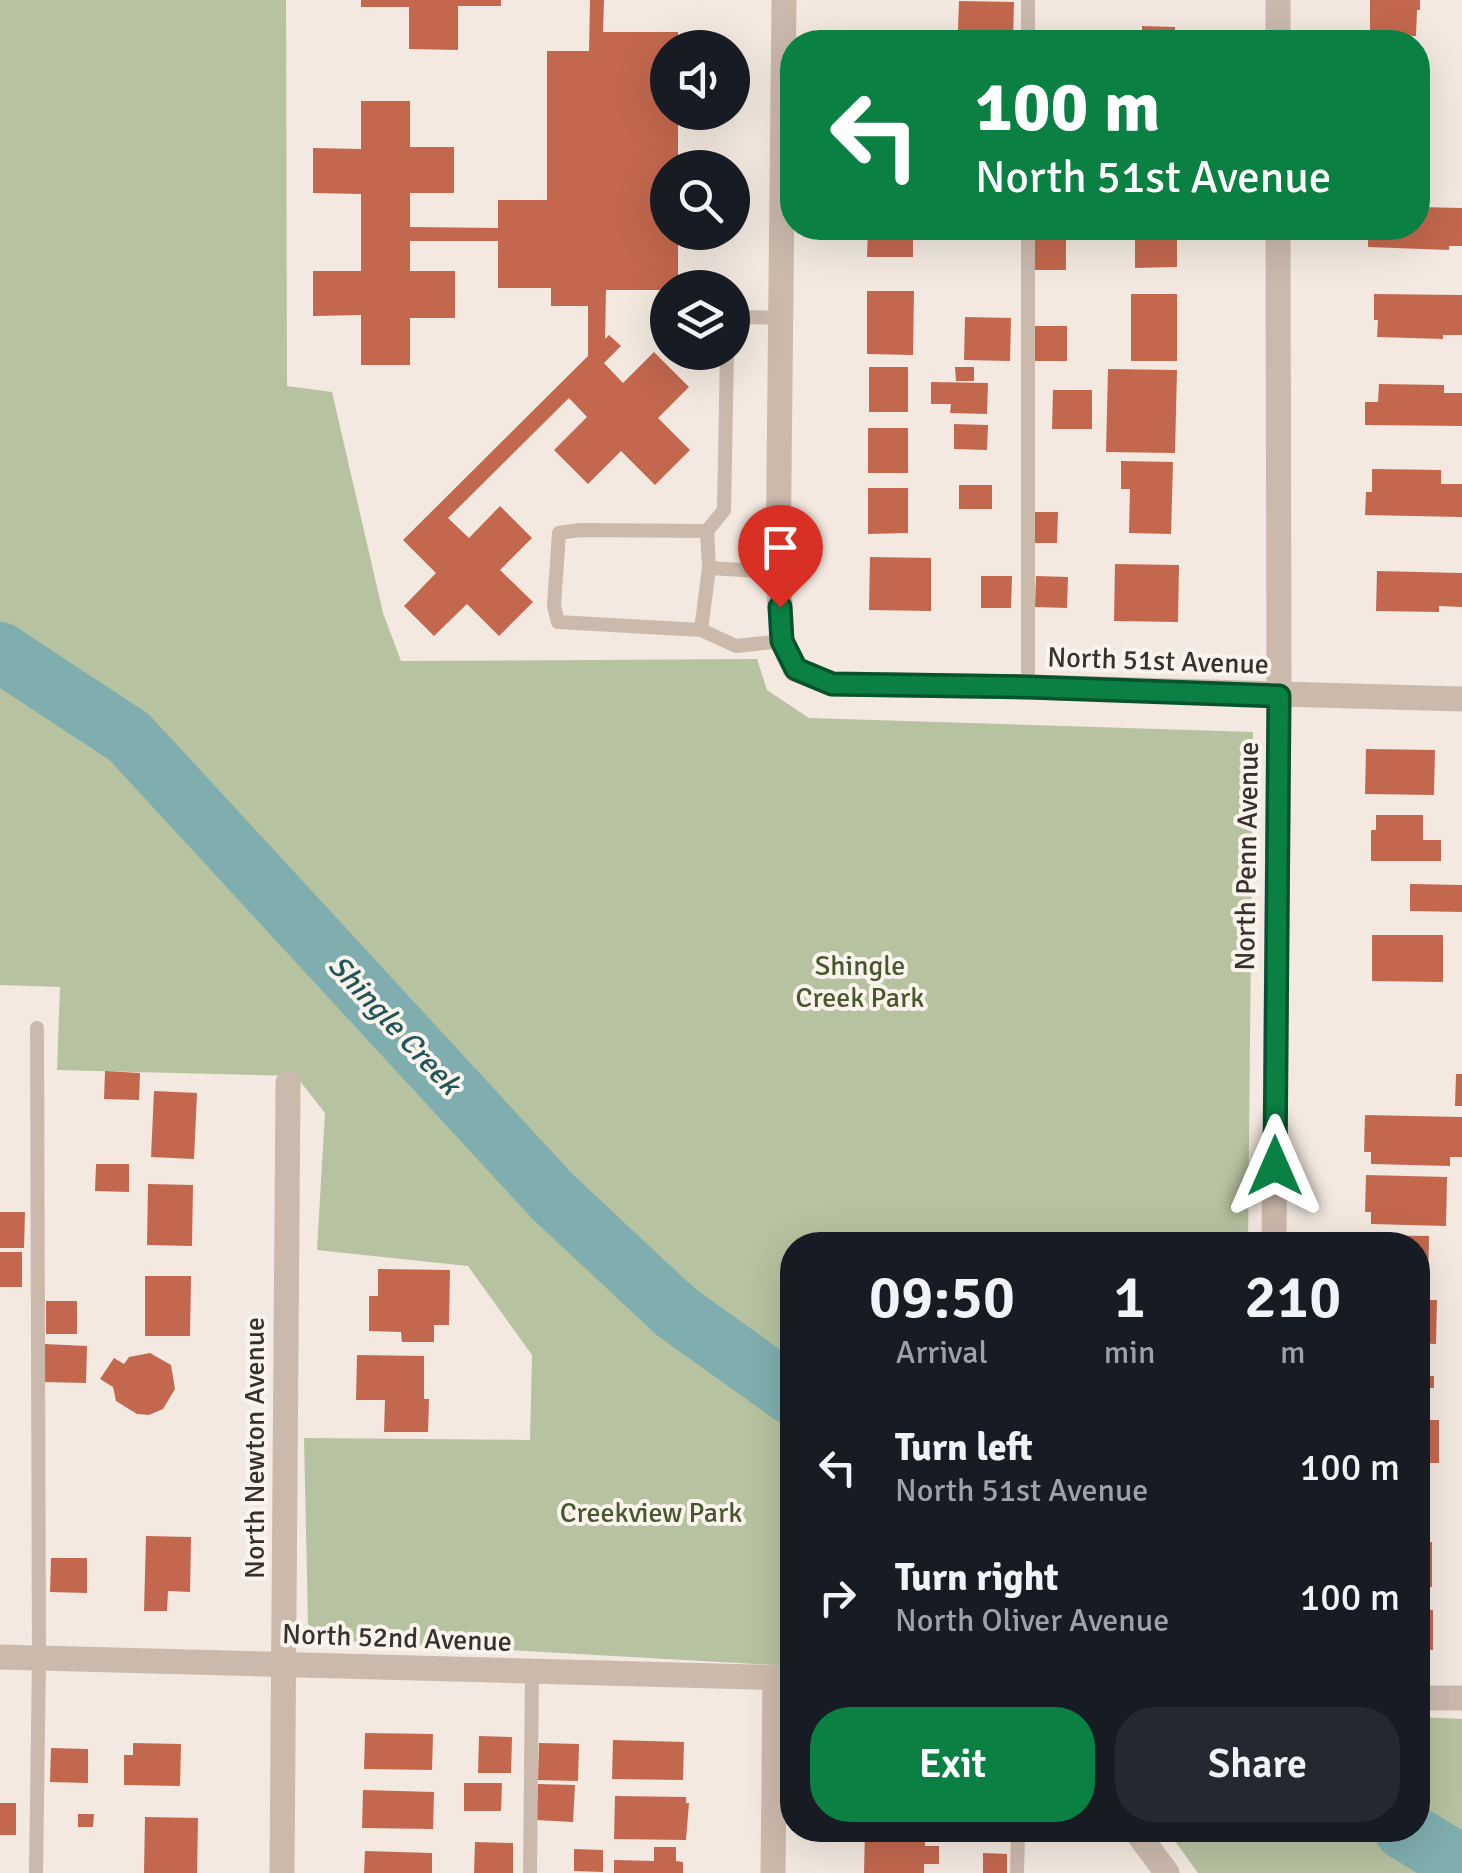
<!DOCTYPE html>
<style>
body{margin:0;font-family:Signika,sans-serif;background:#242831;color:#f1f3f6;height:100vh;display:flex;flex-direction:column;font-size:38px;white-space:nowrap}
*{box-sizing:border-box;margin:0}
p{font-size:32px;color:#9ea1a6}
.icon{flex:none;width:55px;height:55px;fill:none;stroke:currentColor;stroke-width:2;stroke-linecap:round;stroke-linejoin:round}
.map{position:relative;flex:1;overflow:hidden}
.panel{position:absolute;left:780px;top:1232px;width:650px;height:610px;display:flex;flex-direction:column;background:#171b24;border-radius:40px;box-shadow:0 10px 40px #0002}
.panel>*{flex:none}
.banner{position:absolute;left:780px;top:30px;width:650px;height:210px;border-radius:40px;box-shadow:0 10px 40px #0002;background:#0b8043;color:#fff;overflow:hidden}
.tools{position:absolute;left:650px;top:30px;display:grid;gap:20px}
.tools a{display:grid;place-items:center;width:100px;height:100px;border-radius:50%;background:#171b24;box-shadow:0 10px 40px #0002;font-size:50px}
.pin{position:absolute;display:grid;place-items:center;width:85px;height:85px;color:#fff;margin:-102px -42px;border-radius:50% 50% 50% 0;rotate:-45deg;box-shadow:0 0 10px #0007}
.pin .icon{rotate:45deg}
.me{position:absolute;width:110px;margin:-55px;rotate:0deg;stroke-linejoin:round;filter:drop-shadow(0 0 8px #0008)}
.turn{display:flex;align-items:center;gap:35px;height:210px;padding:0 30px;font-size:45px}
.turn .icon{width:130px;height:130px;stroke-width:2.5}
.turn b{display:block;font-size:70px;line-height:85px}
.eta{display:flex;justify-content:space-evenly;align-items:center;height:170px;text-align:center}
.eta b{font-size:60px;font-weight:600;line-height:70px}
.action{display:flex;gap:20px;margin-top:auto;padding:20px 30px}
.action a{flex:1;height:115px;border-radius:40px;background:#0b8043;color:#fff;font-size:40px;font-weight:600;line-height:115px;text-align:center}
.action a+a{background:#242831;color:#f1f3f6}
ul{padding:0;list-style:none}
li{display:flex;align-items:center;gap:30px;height:130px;padding:0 30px}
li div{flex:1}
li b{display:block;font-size:38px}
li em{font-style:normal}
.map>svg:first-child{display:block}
</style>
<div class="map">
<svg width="1462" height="1873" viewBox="0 0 1462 1873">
<rect width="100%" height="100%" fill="#f3e9e0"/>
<path fill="#b7c2a0" d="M 0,0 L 286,0 L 287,386 L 332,392 L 383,613 L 401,661 L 757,659 L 767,690 L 809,718 L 1253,732 L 1248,1245 L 792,1245 L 792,1666 L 327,1640 L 308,1624 L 304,1438 L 530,1440 L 532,1355 L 468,1266 L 317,1250 L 325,1113 L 296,1076 L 57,1070 L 60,987 L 0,985 Z
M 1418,1717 L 1462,1719 L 1462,1873 L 1198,1873 L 1167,1830 L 1418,1830 Z"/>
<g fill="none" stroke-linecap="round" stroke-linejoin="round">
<path stroke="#80aeaf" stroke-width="60" d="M 0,652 L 129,737 L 553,1197 L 676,1312 L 792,1395
M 1404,1830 L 1462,1865"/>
</g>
<path fill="#c3684e" d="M 361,0 L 501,0 L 501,6 L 458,6 L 458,50 L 409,49 L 409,7 L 361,7 Z
M 590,0 L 604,0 L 603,32 L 678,32 L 678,48 L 668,48 L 668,112 L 678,112 L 678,168 L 668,168 L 668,232 L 678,232 L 678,288 L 668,288 L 668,290 L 606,290 L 605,339 L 609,335 L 621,346 L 604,363 L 623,383 L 654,352 L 689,387 L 658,418 L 690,450 L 655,485 L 621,451 L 588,484 L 554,450 L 587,417 L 569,398 L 448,518 L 469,538 L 500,506 L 532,538 L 500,570 L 533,602 L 499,636 L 467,604 L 434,636 L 404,606 L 436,573 L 403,540 L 588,356 L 588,306 L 551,306 L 551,288 L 498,288 L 498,241 L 410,241 L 410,271 L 455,271 L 455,318 L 410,318 L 410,365 L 361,365 L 361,315 L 313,316 L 313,271 L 361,271 L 361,194 L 313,193 L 313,148 L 361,149 L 361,101 L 410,101 L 410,147 L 454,147 L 454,193 L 410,193 L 410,227 L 498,228 L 498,200 L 547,200 L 547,51 L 589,51 Z
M 1370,0 L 1420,0 L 1420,10 L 1417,10 L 1416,36 L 1370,35 Z
M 959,1 L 1014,2 L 1013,40 L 975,39 L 975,30 L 958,30 Z
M 1142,26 L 1175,27 L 1175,42 L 1142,42 Z
M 1418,207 L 1462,208 L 1462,246 L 1449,246 L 1449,250 L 1368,247 L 1368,228 L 1418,228 Z
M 868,228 L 913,228 L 913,257 L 867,257 Z
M 1135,228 L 1177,228 L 1177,267 L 1135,268 Z
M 1034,237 L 1066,237 L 1066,270 L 1034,270 Z
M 867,291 L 914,291 L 913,355 L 867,354 Z
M 1131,294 L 1177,294 L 1177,361 L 1131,361 Z
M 1374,294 L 1462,295 L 1462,335 L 1443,335 L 1443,339 L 1377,337 L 1378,320 L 1374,320 Z
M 965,317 L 1011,318 L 1010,361 L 964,360 Z
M 1035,326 L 1067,326 L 1067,361 L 1034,361 Z
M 869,367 L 908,367 L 908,412 L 869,412 Z
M 955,367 L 974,367 L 974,381 L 956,381 Z
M 1108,369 L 1177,370 L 1175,453 L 1106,452 Z
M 931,382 L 988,383 L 987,414 L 950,413 L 951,404 L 931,404 Z
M 1379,384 L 1444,385 L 1444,393 L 1462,393 L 1462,426 L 1365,425 L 1365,402 L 1378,402 Z
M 1053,390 L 1092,390 L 1092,429 L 1052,429 Z
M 954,424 L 988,425 L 987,450 L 954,449 Z
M 868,428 L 908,428 L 908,473 L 868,473 Z
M 1121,461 L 1173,462 L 1171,534 L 1129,533 L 1130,489 L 1121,489 Z
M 1372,469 L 1441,470 L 1441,484 L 1462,484 L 1462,517 L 1365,515 L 1366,492 L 1372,492 Z
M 959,485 L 992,485 L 992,509 L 959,509 Z
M 868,488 L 908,488 L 908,533 L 868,534 Z
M 1034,512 L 1058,512 L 1057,543 L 1034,543 Z
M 870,557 L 931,558 L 931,611 L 869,610 Z
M 1115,564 L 1179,565 L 1178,622 L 1114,621 Z
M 1377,571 L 1462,573 L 1462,607 L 1439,606 L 1439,612 L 1376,611 Z
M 981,576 L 1012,576 L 1011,608 L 981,608 Z
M 1036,576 L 1068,577 L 1067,608 L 1035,607 Z
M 1366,749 L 1435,750 L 1434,795 L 1365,794 Z
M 1376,815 L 1423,815 L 1423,840 L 1441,840 L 1441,861 L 1371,861 L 1371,830 L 1376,830 Z
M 1410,884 L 1462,885 L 1462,912 L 1410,911 Z
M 1372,935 L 1443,935 L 1443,982 L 1372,981 Z
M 105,1071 L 140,1073 L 139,1100 L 104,1099 Z
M 1456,1074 L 1462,1074 L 1462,1106 L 1455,1106 Z
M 154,1091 L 197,1093 L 194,1159 L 151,1157 Z
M 1365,1115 L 1462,1117 L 1462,1157 L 1450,1157 L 1450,1166 L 1371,1164 L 1371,1152 L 1364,1152 Z
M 96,1164 L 129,1164 L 129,1192 L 95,1191 Z
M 1366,1175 L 1447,1177 L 1446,1226 L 1371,1224 L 1371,1212 L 1365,1212 Z
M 148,1184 L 193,1185 L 192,1246 L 147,1245 Z
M 0,1212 L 25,1212 L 24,1248 L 0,1248 Z
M 1365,1235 L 1429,1236 L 1428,1287 L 1418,1286 L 1418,1245 L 1364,1245 Z
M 0,1252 L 22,1252 L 22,1287 L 0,1287 Z
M 378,1269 L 450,1270 L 449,1325 L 434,1325 L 434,1342 L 402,1342 L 401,1332 L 369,1331 L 369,1296 L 378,1296 Z
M 145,1276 L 191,1276 L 190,1336 L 145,1336 Z
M 1418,1300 L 1437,1300 L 1436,1344 L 1418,1343 Z
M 46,1301 L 77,1301 L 77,1334 L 46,1334 Z
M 44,1344 L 87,1346 L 86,1383 L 43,1382 Z
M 150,1353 L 171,1365 L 175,1389 L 163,1409 L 149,1415 L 137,1414 L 116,1401 L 113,1387 L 100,1379 L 114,1358 L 124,1364 L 129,1357 Z
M 357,1355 L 424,1356 L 424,1399 L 429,1399 L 428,1432 L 384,1432 L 385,1400 L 356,1400 Z
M 1418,1376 L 1434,1376 L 1434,1388 L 1418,1388 Z
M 1418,1420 L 1439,1420 L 1439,1463 L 1418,1463 Z
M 146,1536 L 191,1537 L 190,1592 L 168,1591 L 167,1611 L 144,1611 Z
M 1418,1542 L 1432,1542 L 1432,1587 L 1418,1587 Z
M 51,1558 L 87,1558 L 87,1593 L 50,1592 Z
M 1418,1610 L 1433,1610 L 1433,1650 L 1418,1650 Z
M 365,1733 L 433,1734 L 432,1770 L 364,1769 Z
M 479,1736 L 512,1737 L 511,1773 L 478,1773 Z
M 613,1740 L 684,1742 L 683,1780 L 612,1779 Z
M 133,1743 L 181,1744 L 180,1786 L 124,1785 L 124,1755 L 133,1755 Z
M 539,1743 L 579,1744 L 578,1781 L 538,1780 Z
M 51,1748 L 88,1749 L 88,1783 L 50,1782 Z
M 464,1783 L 502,1783 L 501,1811 L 464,1811 Z
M 538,1784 L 575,1785 L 573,1822 L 536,1820 Z
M 363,1790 L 434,1792 L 433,1829 L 362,1828 Z
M 615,1796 L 686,1797 L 686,1803 L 689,1803 L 686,1840 L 614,1839 Z
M 0,1803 L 16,1803 L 16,1835 L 0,1835 Z
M 78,1814 L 94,1814 L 93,1827 L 78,1827 Z
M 145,1817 L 198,1818 L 197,1873 L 144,1873 Z
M 865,1830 L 925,1830 L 925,1846 L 939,1846 L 939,1864 L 924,1864 L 924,1873 L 864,1873 Z
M 475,1842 L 513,1843 L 513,1873 L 474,1873 Z
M 654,1847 L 676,1847 L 676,1861 L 683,1862 L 683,1873 L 614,1873 L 614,1860 L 654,1861 Z
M 574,1849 L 603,1850 L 603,1872 L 574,1871 Z
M 365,1851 L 432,1853 L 432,1873 L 364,1873 Z
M 983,1853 L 1007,1854 L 1007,1873 L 983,1873 Z"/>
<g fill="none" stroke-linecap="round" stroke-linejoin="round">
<path stroke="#cbb9ac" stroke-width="14" d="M 1028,0 L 1028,42
M 1028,228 L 1028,687
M 732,323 L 746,317 L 782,318
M 727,352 L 724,510 L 707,531 L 580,530 L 559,533 L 554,606 L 558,622 L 701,630 L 736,646 L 782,641
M 707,531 L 709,568 L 778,572
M 701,630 L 709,568
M 36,1873 L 39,1658 L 37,1028
M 530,1873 L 532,1671
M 1017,1873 L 1018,1830"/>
<path stroke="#cbb9ac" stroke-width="25" d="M 784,0 L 778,572 L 782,641 L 795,669 L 832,684 L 1028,687 L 1462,699
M 1278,0 L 1278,42
M 1274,1245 L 1279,695 L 1278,228
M 0,1657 L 792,1678
M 1418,1698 L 1462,1698
M 1135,1830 L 1167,1873
M 282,1873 L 288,1083
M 773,1873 L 775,1678"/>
</g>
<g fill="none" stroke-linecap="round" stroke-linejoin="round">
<g stroke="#07532c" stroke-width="25">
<path id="route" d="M 780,607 L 782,641 L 796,669 L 832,684 L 1028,687 L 1279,696 L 1275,1166"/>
</g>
<use href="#route" stroke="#0b8043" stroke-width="18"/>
</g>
<g text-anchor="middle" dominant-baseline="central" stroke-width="8" stroke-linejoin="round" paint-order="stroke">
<g font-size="28" fill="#392f2b" stroke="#faf4ed">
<text transform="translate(1158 661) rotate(2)">North 51st Avenue</text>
<text transform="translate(1247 856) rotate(-89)">North Penn Avenue</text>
<text transform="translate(255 1448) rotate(-90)">North Newton Avenue</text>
<text transform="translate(397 1638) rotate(2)">North 52nd Avenue</text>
</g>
<g font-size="28" fill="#49572f" stroke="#faf4ed">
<text x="860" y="966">Shingle<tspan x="860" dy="32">Creek Park</tspan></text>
<text x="651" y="1513">Creekview Park</text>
</g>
<g font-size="30" font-style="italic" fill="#21575a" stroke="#faf4ed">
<text transform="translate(394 1025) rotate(47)">Shingle Creek</text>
</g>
</g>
</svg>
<div class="tools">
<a><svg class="icon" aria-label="sound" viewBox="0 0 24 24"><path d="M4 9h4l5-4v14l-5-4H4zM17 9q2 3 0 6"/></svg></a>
<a><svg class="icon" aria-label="search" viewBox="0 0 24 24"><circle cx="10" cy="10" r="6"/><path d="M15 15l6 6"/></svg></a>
<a><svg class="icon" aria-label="layers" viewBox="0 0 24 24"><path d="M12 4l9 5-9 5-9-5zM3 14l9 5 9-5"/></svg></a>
</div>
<div class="pin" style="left:780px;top:607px;background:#d93025"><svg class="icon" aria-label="arrive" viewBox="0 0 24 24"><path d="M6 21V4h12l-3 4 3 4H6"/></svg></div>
<svg class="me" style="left:1275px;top:1166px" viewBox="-20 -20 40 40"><path d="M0-17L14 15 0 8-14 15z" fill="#0b8043" stroke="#fff" stroke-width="4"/></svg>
<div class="banner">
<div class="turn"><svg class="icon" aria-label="left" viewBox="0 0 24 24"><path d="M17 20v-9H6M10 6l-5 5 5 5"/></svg><div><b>100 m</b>North 51st Avenue</div></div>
</div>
<section class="panel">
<div class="eta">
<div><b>09:50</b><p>Arrival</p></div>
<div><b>1</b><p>min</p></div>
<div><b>210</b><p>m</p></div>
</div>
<ul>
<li><svg class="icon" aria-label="left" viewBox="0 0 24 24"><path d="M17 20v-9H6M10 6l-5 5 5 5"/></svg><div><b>Turn left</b><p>North 51st Avenue</p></div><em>100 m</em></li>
<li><svg class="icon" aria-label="right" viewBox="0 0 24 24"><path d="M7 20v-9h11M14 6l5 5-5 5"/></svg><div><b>Turn right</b><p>North Oliver Avenue</p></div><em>100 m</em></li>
</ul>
<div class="action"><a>Exit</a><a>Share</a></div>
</section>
</div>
